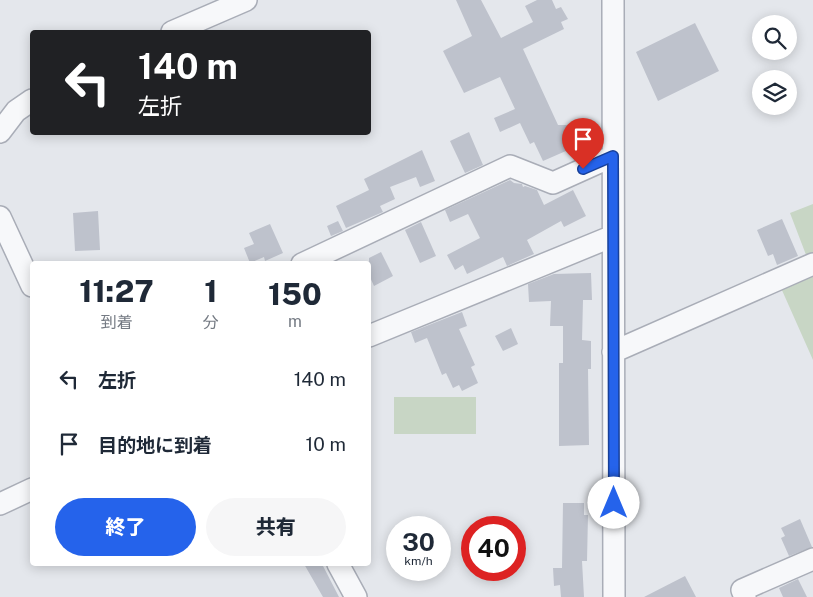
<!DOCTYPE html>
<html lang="ja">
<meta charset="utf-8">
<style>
body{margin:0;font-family:"Public Sans","Noto Sans JP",sans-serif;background:#f6f6f7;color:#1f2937;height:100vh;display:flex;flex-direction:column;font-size:19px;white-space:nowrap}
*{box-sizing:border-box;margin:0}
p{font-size:16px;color:#747a83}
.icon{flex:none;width:28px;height:28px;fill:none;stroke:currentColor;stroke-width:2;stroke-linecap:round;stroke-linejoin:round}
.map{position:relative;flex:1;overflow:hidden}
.sheet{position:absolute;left:30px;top:261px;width:341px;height:305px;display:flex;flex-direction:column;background:#fff;border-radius:5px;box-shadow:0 2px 12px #0003}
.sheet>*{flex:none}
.top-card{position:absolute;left:30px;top:30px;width:341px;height:105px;border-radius:5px;box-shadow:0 2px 12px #0003;background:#202124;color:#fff;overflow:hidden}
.controls{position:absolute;left:752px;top:15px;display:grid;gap:10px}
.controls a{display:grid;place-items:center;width:45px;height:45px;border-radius:50%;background:#fff;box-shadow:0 2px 12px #0003;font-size:25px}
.speed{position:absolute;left:386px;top:516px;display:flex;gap:10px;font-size:25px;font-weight:700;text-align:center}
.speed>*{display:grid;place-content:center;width:65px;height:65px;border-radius:50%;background:#fff;box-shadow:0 2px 12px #0003;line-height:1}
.speed small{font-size:12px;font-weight:400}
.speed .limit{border:8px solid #d22;background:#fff;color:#111}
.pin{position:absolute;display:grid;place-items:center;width:42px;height:42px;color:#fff;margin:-51px -21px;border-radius:50% 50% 50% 0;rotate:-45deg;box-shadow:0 0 5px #0007}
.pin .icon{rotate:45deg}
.me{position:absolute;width:55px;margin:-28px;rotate:0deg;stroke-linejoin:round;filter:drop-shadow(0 0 4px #0008)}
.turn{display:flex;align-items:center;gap:18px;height:105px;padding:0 25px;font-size:22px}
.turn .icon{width:65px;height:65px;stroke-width:2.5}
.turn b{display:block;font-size:35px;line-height:42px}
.eta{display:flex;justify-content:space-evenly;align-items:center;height:85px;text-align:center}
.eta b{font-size:30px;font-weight:800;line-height:35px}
.button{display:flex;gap:10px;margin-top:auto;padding:10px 25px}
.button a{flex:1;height:58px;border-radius:30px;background:#2563eb;color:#fff;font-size:20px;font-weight:800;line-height:58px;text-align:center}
.button a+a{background:#f6f6f7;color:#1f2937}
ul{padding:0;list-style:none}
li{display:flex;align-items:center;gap:15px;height:65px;padding:0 25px}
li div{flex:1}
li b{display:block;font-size:19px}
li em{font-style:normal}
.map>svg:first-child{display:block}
</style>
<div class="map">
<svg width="813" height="597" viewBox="0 0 813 597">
<rect width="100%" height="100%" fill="#e4e7ec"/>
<path fill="#c8d6c5" d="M 813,204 L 813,257 L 808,260 L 790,213 Z
M 813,274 L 813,360 L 781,288 Z
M 394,397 L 476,397 L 476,434 L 394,434 Z"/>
<path fill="#bec2cc" d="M 456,0 L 481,0 L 501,38 L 533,22 L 525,6 L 537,0 L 552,0 L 556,9 L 561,7 L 568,19 L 561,22 L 564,29 L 523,49 L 558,125 L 592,125 L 591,152 L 575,157 L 575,147 L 543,161 L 534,142 L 530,144 L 520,123 L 500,132 L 494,118 L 515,109 L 500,77 L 464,93 L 443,51 L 472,36 Z
M 695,23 L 719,71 L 658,101 L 636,52 Z
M 469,132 L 483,165 L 465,173 L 450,141 Z
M 422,150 L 435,181 L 420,187 L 416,177 L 390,187 L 395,199 L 380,206 L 383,212 L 346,228 L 336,206 L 369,190 L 364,179 Z
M 510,180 L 514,183 L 522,184 L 523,187 L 525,186 L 537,190 L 544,205 L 573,190 L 586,216 L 564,227 L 561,221 L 527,240 L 534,254 L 507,266 L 503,257 L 467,274 L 463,265 L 455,270 L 447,255 L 480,238 L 468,214 L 450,222 L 445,210 Z
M 98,211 L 100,250 L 75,251 L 73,213 Z
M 782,219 L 798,256 L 777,265 L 773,254 L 768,256 L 757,230 Z
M 338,221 L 343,231 L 331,236 L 327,226 Z
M 421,222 L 436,256 L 420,263 L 405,230 Z
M 270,224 L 283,253 L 265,261 L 264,257 L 250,263 L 244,248 L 254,244 L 249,233 Z
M 381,252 L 393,276 L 374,286 L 369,275 L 369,258 Z
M 591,273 L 592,300 L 583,300 L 582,340 L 591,341 L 591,369 L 588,369 L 589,445 L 559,446 L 559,363 L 563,363 L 563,326 L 550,326 L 551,301 L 529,302 L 528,284 L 554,274 Z
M 462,312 L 467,326 L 459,329 L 475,365 L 471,367 L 478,383 L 462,391 L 459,385 L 453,388 L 446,373 L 442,375 L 427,338 L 415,343 L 411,332 Z
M 511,328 L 518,344 L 503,351 L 495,336 Z
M 563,503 L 584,503 L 584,515 L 588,515 L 587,561 L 582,561 L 584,597 L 561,597 L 560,585 L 554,586 L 553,568 L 562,568 Z
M 800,519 L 812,547 L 789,556 L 781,538 L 785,536 L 781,528 Z
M 304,564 L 322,564 L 339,597 L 323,597 Z
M 685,576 L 696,597 L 644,597 Z
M 798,579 L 807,597 L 783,597 L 779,588 Z"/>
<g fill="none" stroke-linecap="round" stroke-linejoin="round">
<g stroke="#a9adb7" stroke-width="24">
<path id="minor" d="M 613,0 L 614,597
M 172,32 L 246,0
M 0,132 L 16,111 L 32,100
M 0,217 L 32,286
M 302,264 L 510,166 L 553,183 L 613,156
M 369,336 L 613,236
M 613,352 L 813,264
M 0,504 L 32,489
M 338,564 L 356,597
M 745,597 L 742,590 L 813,559"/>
</g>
<use href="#minor" stroke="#f7f8fa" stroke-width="21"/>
</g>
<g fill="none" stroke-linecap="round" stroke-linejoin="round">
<g stroke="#184099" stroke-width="12">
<path id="route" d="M 583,169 L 613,156 L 614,503"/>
</g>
<use href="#route" stroke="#2563eb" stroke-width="9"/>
</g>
</svg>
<div class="controls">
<a><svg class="icon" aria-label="search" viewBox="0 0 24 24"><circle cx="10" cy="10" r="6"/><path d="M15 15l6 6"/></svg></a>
<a><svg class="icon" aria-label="layers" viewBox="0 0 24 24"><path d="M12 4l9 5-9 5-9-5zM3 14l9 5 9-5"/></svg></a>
</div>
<div class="speed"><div>30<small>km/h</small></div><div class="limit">40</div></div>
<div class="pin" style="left:583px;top:169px;background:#d93025"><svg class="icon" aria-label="arrive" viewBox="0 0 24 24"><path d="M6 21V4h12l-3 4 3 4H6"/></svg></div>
<svg class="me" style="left:614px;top:503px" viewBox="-20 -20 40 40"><circle r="19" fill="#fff"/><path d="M0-13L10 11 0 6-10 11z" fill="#2563eb"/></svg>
<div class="top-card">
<div class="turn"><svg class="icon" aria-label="left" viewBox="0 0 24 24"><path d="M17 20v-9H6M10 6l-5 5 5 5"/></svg><div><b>140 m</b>左折</div></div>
</div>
<section class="sheet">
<div class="eta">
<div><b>11:27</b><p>到着</p></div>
<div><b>1</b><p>分</p></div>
<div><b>150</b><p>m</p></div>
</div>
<ul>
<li><svg class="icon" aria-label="left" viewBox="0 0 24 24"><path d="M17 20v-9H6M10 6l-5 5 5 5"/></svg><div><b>左折</b></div><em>140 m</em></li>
<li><svg class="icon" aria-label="arrive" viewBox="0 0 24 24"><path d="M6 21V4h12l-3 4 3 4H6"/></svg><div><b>目的地に到着</b></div><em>10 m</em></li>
</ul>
<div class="button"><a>終了</a><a>共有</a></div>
</section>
</div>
